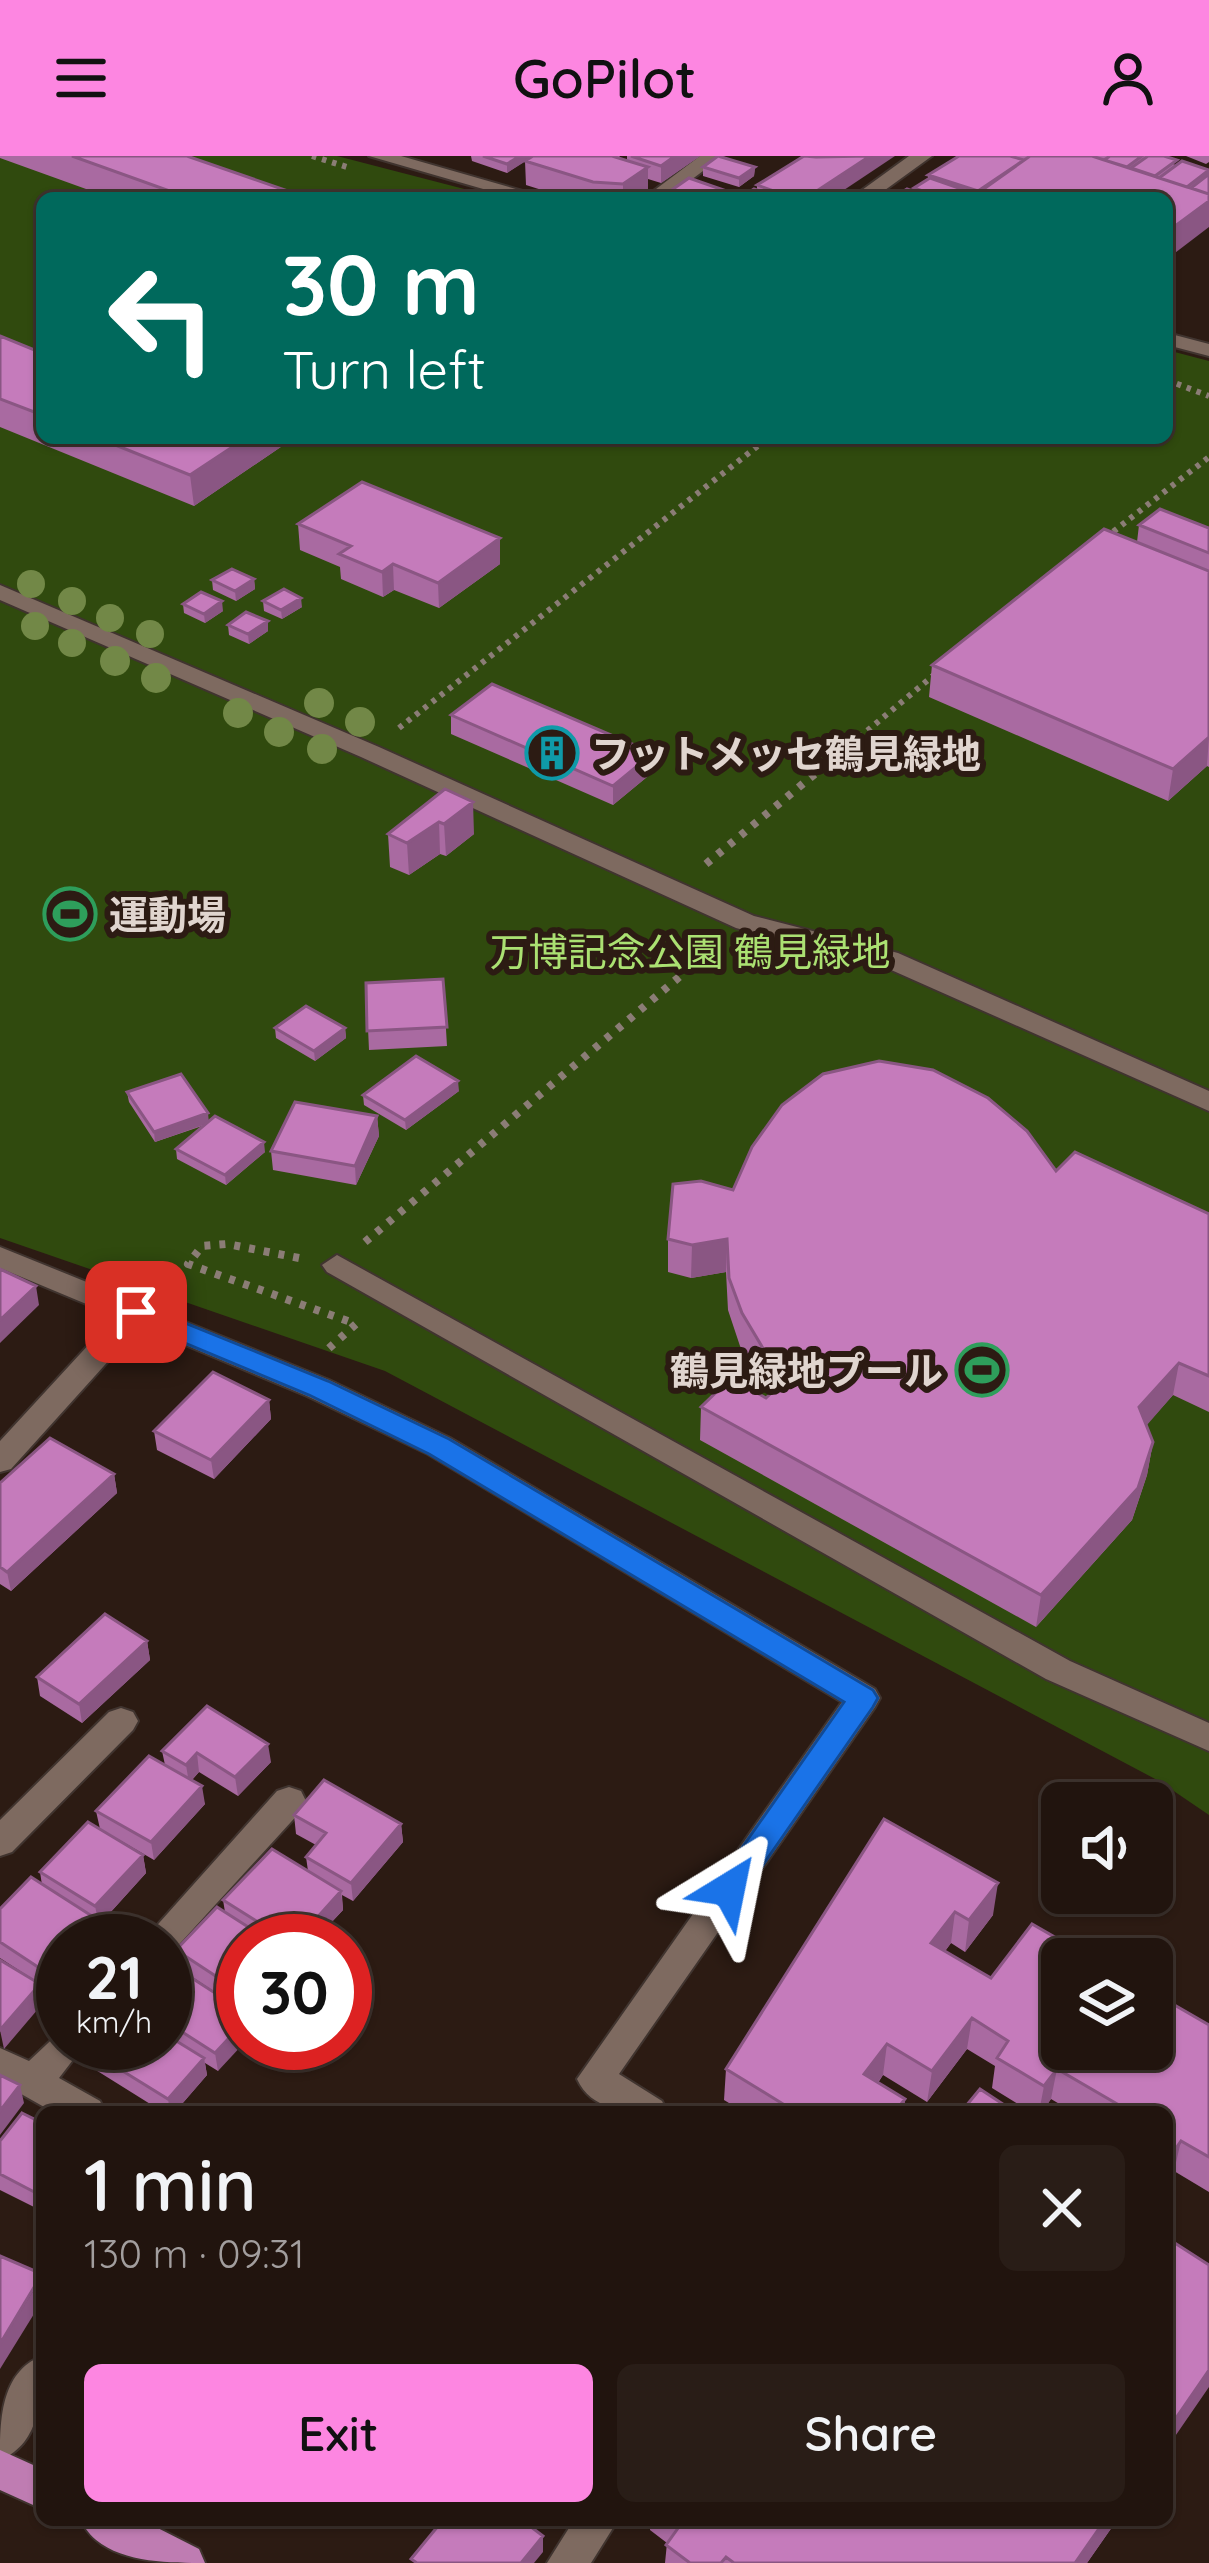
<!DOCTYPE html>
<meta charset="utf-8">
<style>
body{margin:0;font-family:Quicksand,"Noto Sans JP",sans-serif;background:#291d17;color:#f1f3f6;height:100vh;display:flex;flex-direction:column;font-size:45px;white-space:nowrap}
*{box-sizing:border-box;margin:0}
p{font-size:39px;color:#a29e9e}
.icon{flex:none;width:66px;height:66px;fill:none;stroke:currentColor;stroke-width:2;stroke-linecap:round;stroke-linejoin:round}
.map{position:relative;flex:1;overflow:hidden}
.panel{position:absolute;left:36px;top:1950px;width:1137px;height:420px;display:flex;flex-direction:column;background:#21140e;border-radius:18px;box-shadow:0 3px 9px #0004,0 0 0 3px #3e332e}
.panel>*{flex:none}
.hud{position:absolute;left:36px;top:36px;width:1137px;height:252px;border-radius:18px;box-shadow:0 3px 9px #0004,0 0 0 3px #3e332e;background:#00695c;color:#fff;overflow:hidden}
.controls{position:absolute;left:1041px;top:1626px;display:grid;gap:24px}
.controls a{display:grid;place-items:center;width:132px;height:132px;border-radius:18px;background:#21140e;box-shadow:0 3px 9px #0004,0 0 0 3px #3e332e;font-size:60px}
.speed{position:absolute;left:36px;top:1758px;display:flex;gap:24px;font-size:60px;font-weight:700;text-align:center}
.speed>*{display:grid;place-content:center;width:156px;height:156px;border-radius:50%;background:#21140e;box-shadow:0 3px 9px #0004,0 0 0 3px #3e332e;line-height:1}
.speed small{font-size:30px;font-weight:400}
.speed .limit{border:18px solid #d22;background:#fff;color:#111}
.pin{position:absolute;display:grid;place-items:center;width:102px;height:102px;color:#fff;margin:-51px;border-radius:24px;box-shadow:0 6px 18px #0006}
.me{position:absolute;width:132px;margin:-66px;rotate:35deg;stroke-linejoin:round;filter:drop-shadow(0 0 9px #0008)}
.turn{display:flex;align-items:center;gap:42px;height:252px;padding:0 48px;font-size:54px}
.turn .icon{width:156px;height:156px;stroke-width:2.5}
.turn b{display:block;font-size:84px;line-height:102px}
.round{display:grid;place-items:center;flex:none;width:126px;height:126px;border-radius:18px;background:#291d17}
.head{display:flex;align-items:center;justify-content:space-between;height:204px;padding:0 48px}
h1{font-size:72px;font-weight:600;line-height:90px}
.cta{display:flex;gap:24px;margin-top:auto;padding:24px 48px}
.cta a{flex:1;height:138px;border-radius:18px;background:#fd86e1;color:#111;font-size:48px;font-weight:600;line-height:138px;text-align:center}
.cta a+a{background:#291d17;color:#f1f3f6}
header{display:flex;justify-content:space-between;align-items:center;height:156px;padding:0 48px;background:#fd86e1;color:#111;font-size:54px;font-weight:600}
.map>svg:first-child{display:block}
</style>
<header><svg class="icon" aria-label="menu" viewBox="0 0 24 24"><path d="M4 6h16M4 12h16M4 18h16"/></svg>GoPilot<svg class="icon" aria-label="person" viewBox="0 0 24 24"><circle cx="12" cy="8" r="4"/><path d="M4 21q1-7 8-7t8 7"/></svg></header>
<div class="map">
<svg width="1209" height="2407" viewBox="0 0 1209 2407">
<rect width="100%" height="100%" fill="#2c1b13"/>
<path fill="#304a0e" d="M 0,0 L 337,0 L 499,42 L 42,42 L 42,282 L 1167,282 L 1167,194 L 1209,205 L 1209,1659 L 1159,1625 L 385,1215 L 0,1082 Z"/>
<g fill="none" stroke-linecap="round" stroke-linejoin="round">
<g stroke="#40342f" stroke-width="4">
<path id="minor" d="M 369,0 L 401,0 L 547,42 L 514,42 Z
M 700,0 L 723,0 L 667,42 L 644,42 Z
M 909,0 L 932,0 L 874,42 L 851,42 Z
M 1167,177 L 1209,188 L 1209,200 L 1167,189 Z
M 0,429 L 379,591 L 754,760 L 898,797 L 1209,935 L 1209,955 L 880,809 L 736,772 L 361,601 L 0,444 Z
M 0,1091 L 329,1224 L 450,1282 L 875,1533 L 880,1542 L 875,1551 L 619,1918 L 662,1945 L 667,1956 C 634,1956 593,1958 577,1923 L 842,1546 L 428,1298 L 307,1240 L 140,1170 L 11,1313 L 0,1316 L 0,1285 L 115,1160 L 0,1112 Z
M 337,1099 L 1070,1505 L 1209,1567 L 1209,1595 L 1046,1523 L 327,1116 L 322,1109 Z
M 121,1552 L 133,1556 L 138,1565 L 133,1574 L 12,1696 L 0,1700 L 0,1664 L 109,1556 Z
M 289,1631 L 301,1635 L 306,1645 L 301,1655 L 173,1795 L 165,1798 L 165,1785 L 143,1785 L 277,1635 Z
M 63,1873 L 63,1887 L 86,1887 L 59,1922 L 100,1945 L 105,1956 L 53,1956 L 0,1926 L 0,1892 L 29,1905 Z
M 42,2200 C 42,2238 42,2287 0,2304 C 0,2266 0,2216 42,2200 Z
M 574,2364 L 618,2364 L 591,2407 L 547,2407 Z"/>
</g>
<g stroke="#40342f" stroke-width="4">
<path id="major" d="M 0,2294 L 42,2313 L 42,2353 L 0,2334 Z
M 81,2364 L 142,2364 L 199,2393 L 205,2407 C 165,2407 100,2407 81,2364 Z"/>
</g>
<path stroke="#8b7d76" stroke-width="6" stroke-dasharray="4.5 6" stroke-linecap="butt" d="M 312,0 L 347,11
M 1167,224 L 1209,240
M 1105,382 L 1209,301
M 399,572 L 768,282
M 819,615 L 934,519"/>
<path stroke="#8b7d76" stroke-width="8" stroke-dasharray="6 9" stroke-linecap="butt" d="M 706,708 L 822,612
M 365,1086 L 716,790
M 299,1102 L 227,1088 L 202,1090 L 188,1108 L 356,1168 L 327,1194"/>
<use href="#minor" fill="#7e6a60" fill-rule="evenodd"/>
<use href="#major" fill="#bf7cb2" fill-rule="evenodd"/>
</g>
<g fill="#728847">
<circle cx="31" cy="428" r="14"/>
<circle cx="72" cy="445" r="14"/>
<circle cx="110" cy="462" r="14"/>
<circle cx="35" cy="470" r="14"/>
<circle cx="150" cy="478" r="14"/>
<circle cx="72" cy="487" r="14"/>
<circle cx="115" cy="505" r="15"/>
<circle cx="156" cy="522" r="15"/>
<circle cx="319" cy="547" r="15"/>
<circle cx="238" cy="557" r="15"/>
<circle cx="360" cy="566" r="15"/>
<circle cx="279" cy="576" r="15"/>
<circle cx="322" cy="593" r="15"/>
</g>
<path fill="#a96aa1" d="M 0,0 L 187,0 L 308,42 L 111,42 L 0,2 Z
M 471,0 L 620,0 L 618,2 L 627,5 L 627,0 L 700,0 L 661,27 L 648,23 L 648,35 L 638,42 L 567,42 L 526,29 L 525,5 L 507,17 L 472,5 Z
M 959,0 L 1147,0 L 1176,9 L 1209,14 L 1209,71 L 1167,42 L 893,42 L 913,36 L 914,32 L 928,23 L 928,19 Z
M 1186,0 L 1209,0 L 1209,6 L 1206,8 Z
M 703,11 L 755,11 L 754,20 L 739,31 L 703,20 Z
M 757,29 L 832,42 L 740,42 L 757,34 Z
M 0,180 L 42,197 L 42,282 L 294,282 L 194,350 L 0,271 Z
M 298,368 L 500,382 L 500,408 L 439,452 L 394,434 L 383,441 L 341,423 L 340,411 L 300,394 Z
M 1139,369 L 1209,372 L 1209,611 L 1207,610 L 1168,645 L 929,541 L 932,509 L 1137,386 Z
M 254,423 L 255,433 L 236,445 L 213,434 L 212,424 Z
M 263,445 L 302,451 L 282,463 L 264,455 Z
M 183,448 L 223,455 L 205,467 L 184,457 Z
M 228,469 L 268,475 L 249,488 L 229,479 Z
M 451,559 L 653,616 L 613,649 L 451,578 Z
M 445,633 L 474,678 L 446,700 L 440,698 L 409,719 L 390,711 L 388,678 Z
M 443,823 L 447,890 L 369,894 L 366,827 Z
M 275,872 L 345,872 L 346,882 L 315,905 L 276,882 Z
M 459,935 L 406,974 L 364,949 L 363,939 Z
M 127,936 L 209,965 L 265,996 L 226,1029 L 177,1003 L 176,993 L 205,969 L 155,986 L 129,946 Z
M 377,960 L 379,980 L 356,1029 L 273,1014 L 271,995 Z
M 1056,1015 L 1209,1058 L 1209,1256 L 1173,1239 L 1146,1269 L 1153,1286 L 1147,1319 L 1132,1364 L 1036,1471 L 700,1284 L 701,1251 L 766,1242 L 769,1238 L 740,1190 L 728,1154 L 726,1116 L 691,1122 L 668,1116 L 668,1083 L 733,1034 Z
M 269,1244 L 271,1263 L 214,1323 L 157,1294 L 154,1275 Z
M 114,1318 L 117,1337 L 11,1435 L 0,1428 L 0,1327 Z
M 147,1485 L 150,1504 L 82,1567 L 40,1540 L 37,1521 Z
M 162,1595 L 271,1606 L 238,1640 L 199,1616 L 192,1624 L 205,1648 L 154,1704 L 116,1682 L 143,1699 L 146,1717 L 99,1769 L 96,1767 L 99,1781 L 48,1833 L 0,1802 L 0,1753 L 42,1729 L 40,1716 L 100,1673 L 96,1655 L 165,1609 Z
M 294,1659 L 401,1668 L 403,1686 L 353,1745 L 342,1739 L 343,1754 L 314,1785 L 243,1785 L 243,1855 L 179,1812 L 176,1794 L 225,1756 L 223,1744 L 308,1715 L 306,1701 L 316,1689 L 296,1678 Z
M 884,1663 L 993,1759 L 965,1796 L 951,1787 L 945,1795 L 991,1822 L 1209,1869 L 1209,2036 L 1174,2015 L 1167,1956 L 1073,1956 L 1051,1943 L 1042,1956 L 1031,1956 L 992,1932 L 995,1910 L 967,1893 L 927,1946 L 883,1919 L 878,1927 L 905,1943 L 904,1956 L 744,1956 L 724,1944 L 726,1913 Z
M 165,1814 L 243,1855 L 218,1915 L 205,1907 L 207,1919 L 175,1956 L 163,1956 L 91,1911 L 87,1893 L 165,1887 Z
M 42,1967 L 42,2055 L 0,2034 L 0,1985 Z
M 650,2364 L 1117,2364 L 1087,2407 L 665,2407 L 667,2387 L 650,2374 Z"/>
<path fill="#8a5683" d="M 520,0 L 534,0 L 507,17 L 507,8 Z
M 675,0 L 700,0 L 661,27 L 661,10 Z
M 870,0 L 895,0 L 832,42 L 806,42 Z
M 648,11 L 648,35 L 638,42 L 623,42 L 623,28 Z
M 755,11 L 754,20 L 739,31 L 739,22 Z
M 1209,45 L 1209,71 L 1167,103 L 1167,76 Z
M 246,282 L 294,282 L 194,350 L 190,319 Z
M 500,382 L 500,408 L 439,452 L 438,427 Z
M 393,408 L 394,434 L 383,441 L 382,416 Z
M 254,423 L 255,433 L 236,445 L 235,435 Z
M 301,442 L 302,451 L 282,463 L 281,454 Z
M 222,445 L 223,455 L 205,467 L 204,458 Z
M 268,465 L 268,475 L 249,488 L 248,478 Z
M 1209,581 L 1207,610 L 1168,645 L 1173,613 Z
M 653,597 L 653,616 L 613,649 L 613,630 Z
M 473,646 L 474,678 L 446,700 L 444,668 Z
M 439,666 L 440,698 L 409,719 L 407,687 Z
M 345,872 L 346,882 L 315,905 L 314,895 Z
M 458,925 L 459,935 L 406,974 L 405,964 Z
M 208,957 L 209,967 L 155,986 L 154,976 Z
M 377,960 L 379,980 L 356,1029 L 355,1010 Z
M 264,986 L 265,996 L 226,1029 L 225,1019 Z
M 727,1083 L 726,1116 L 691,1122 L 692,1089 Z
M 36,1130 L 39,1149 L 0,1187 L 0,1164 Z
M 1179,1207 L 1173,1239 L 1134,1284 L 1139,1251 Z
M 269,1244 L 271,1263 L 214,1323 L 211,1304 Z
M 1153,1286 L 1147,1319 L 1132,1364 L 1036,1471 L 1041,1439 Z
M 114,1318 L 117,1337 L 11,1435 L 7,1416 Z
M 147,1485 L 150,1504 L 82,1567 L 79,1548 Z
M 268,1588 L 271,1606 L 238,1640 L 235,1621 Z
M 197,1597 L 199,1616 L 189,1627 L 186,1609 Z
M 202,1630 L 205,1648 L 154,1704 L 151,1686 Z
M 401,1668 L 403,1686 L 353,1745 L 351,1727 Z
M 143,1699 L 146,1717 L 99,1769 L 95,1750 Z
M 998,1727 L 993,1759 L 965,1796 L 969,1764 Z
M 341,1735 L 343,1754 L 314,1785 L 296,1785 Z
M 955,1756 L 951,1787 L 928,1819 L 931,1787 Z
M 95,1762 L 99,1781 L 94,1785 L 73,1785 Z
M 63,1795 L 63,1817 L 48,1833 L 44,1815 Z
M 40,1828 L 44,1846 L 4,1893 L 0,1874 Z
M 972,1862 L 967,1893 L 927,1946 L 932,1915 Z
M 243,1867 L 244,1887 L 218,1915 L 215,1897 Z
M 887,1888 L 883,1919 L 861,1949 L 864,1918 Z
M 204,1902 L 207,1919 L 175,1956 L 170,1956 L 168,1943 Z
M 1057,1913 L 1051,1943 L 1042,1956 L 1039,1956 L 1044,1930 Z
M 20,1929 L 24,1947 L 0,1979 L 0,1955 Z
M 1181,1985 L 1174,2015 L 1167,2025 L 1167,2005 Z
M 42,2121 L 42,2145 L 0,2213 L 0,2188 Z
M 1209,2214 L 1209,2231 L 1167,2292 L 1167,2275 Z
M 1105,2364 L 1117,2364 L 1087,2407 L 1075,2407 Z
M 543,2380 L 543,2396 L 534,2407 L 521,2407 Z"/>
<path fill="#c57bbb" stroke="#8a5683" stroke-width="3" d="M 72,0 L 187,0 L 308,42 L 189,42 Z
M 483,0 L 520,0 L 507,8 Z
M 533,0 L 612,0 L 648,11 L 623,28 L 593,26 L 525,5 Z
M 631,0 L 675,0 L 661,10 Z
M 718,0 L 755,11 L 739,22 L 703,11 Z
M 804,0 L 816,1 L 870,0 L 806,42 L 793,42 L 757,29 Z
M 959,0 L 1010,0 L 1024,4 L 978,35 L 928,19 Z
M 1030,0 L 1092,0 L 1209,38 L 1209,45 L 1167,76 L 1167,42 L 971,42 Z
M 1110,0 L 1142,0 L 1127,11 L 1104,4 Z
M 1148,0 L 1164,0 L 1177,4 L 1155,20 L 1131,12 Z
M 1182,5 L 1209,14 L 1187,31 L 1159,22 Z
M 1209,18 L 1209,38 L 1191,32 Z
M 689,22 L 735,38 L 729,42 L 679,42 L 666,38 Z
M 930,22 L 976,38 L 969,42 L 942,42 L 914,32 Z
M 754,33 L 780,42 L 740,42 Z
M 907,33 L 931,42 L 893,42 Z
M 0,180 L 42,197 L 42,259 L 0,243 Z
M 98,282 L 246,282 L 190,319 Z
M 362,326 L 500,382 L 438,427 L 393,408 L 382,416 L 339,398 L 351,390 L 298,368 Z
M 1160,353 L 1209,372 L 1209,397 L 1139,369 Z
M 1104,373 L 1209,415 L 1209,581 L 1173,613 L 932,509 Z
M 232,413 L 254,423 L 235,435 L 212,424 Z
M 284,433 L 301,442 L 281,454 L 263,445 Z
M 201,436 L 222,445 L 204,458 L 183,448 Z
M 246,456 L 268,465 L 248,478 L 228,469 Z
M 492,528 L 653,597 L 613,630 L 451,559 Z
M 445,633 L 473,646 L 444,668 L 439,666 L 407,687 L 388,678 Z
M 443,823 L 447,871 L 367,875 L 366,827 Z
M 306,850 L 345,872 L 314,895 L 275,872 Z
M 416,900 L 458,925 L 405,964 L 363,939 Z
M 879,905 L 933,914 L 988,942 L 1027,975 L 1056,1015 L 1075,996 L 1209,1058 L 1209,1220 L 1179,1207 L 1139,1251 L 1153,1286 L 1138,1332 L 1041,1439 L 701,1251 L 731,1222 L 766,1242 L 783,1226 L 742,1157 L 729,1122 L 727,1083 L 692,1089 L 668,1083 L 673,1028 L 701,1025 L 733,1034 L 752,991 L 782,949 L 823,918 Z
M 181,918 L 208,957 L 154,976 L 127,936 Z
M 295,946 L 377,960 L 355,1010 L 271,995 Z
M 215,960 L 264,986 L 225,1019 L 176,993 Z
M 0,1113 L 36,1130 L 0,1164 Z
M 213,1216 L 269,1244 L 211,1304 L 154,1275 Z
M 50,1282 L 114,1318 L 7,1416 L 0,1411 L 0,1327 Z
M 105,1458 L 147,1485 L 79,1548 L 37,1521 Z
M 207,1550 L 268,1588 L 235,1621 L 197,1597 L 186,1609 L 162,1595 Z
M 149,1600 L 202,1630 L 151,1686 L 96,1655 Z
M 324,1624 L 401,1668 L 351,1727 L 306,1701 L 326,1677 L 294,1659 Z
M 884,1663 L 998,1727 L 969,1764 L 955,1756 L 931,1787 L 991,1822 L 1032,1768 L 1093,1803 L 1062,1803 L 1062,1893 L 1152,1893 L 1152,1836 L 1209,1869 L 1209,2001 L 1181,1985 L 1167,2005 L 1167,1956 L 1131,1956 L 1057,1913 L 1044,1930 L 997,1902 L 1008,1885 L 972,1862 L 932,1915 L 887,1888 L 864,1918 L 905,1943 L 895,1956 L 796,1956 L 726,1913 Z
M 88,1666 L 143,1699 L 95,1750 L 40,1716 Z
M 272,1693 L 341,1735 L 296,1785 L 288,1785 L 223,1744 Z
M 31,1721 L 95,1762 L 73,1785 L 63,1785 L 63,1795 L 44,1815 L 0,1786 L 0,1753 Z
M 217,1751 L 270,1785 L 243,1785 L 243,1838 L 176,1794 Z
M 0,1804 L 40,1828 L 0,1874 Z
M 170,1808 L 243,1855 L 243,1867 L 215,1897 L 165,1865 L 165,1814 Z
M 165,1878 L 204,1902 L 168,1943 L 87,1893 L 92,1887 L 165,1887 Z
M 0,1919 L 20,1929 L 0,1955 Z
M 980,1933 L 1015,1956 L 961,1956 Z
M 22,1957 L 42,1967 L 42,2040 L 0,2018 L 0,1985 Z
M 1167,2082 L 1209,2109 L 1209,2214 L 1167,2275 Z
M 0,2100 L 42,2118 L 0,2188 Z
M 443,2364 L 522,2364 L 543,2380 L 521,2407 L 417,2407 L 411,2403 Z
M 675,2364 L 1105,2364 L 1075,2407 L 734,2407 L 726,2401 L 721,2407 L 690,2407 L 666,2389 L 681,2368 Z"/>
<path fill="#1a73e8" stroke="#114b97" stroke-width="3" d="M 136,1147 L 328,1225 L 449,1283 L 873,1534 L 878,1542 L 873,1551 L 740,1742 L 729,1746 L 718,1742 L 713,1733 L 844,1546 L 429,1298 L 309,1239 L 127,1163 L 123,1156 L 127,1150 Z"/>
<defs>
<g id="building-ring" transform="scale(2.7)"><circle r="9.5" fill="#2c1b13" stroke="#0f9aa8" stroke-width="1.5"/><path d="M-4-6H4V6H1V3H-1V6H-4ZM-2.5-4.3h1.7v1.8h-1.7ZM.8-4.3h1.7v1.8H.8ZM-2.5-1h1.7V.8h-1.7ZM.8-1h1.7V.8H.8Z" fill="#0f9aa8"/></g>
<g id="stadium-ring" transform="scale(2.7)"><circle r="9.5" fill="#2c1b13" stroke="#2e9e5b" stroke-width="1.5"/><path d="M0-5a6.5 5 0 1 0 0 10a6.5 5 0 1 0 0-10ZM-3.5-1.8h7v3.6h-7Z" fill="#2e9e5b"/></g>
</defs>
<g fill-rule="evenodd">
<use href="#building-ring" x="552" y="597"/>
<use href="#stadium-ring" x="70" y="758"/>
<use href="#stadium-ring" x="982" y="1214"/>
</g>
<g text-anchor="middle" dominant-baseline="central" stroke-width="12" stroke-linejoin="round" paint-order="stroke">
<g font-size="39" font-weight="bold" fill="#e0d5cf" stroke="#2c1b13" text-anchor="start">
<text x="591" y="597">フットメッセ鶴見緑地</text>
<text x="109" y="758">運動場</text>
<text x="943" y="1214" text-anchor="end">鶴見緑地プール</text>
</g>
<g font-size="39" fill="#abe172" stroke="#2c1b13">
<text x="690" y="795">万博記念公園 鶴見緑地</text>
</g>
</g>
</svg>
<div class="controls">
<a><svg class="icon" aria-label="sound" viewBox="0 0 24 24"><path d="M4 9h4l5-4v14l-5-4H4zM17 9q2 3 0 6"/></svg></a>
<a><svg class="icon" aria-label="layers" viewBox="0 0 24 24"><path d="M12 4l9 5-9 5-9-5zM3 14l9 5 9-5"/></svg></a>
</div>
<div class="speed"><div>21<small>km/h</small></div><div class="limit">30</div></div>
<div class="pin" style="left:136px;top:1156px;background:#d93025"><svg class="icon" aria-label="arrive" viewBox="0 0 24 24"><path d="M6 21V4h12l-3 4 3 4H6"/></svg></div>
<svg class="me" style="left:729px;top:1733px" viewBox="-20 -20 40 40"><path d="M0-17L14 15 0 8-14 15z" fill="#1a73e8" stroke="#fff" stroke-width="4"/></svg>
<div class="hud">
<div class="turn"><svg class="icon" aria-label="left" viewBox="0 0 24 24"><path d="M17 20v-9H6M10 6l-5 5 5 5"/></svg><div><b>30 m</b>Turn left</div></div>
</div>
<section class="panel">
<div class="head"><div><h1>1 min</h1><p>130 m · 09:31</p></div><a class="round"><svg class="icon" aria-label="close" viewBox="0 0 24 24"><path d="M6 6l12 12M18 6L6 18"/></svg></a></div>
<div class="cta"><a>Exit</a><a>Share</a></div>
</section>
</div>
